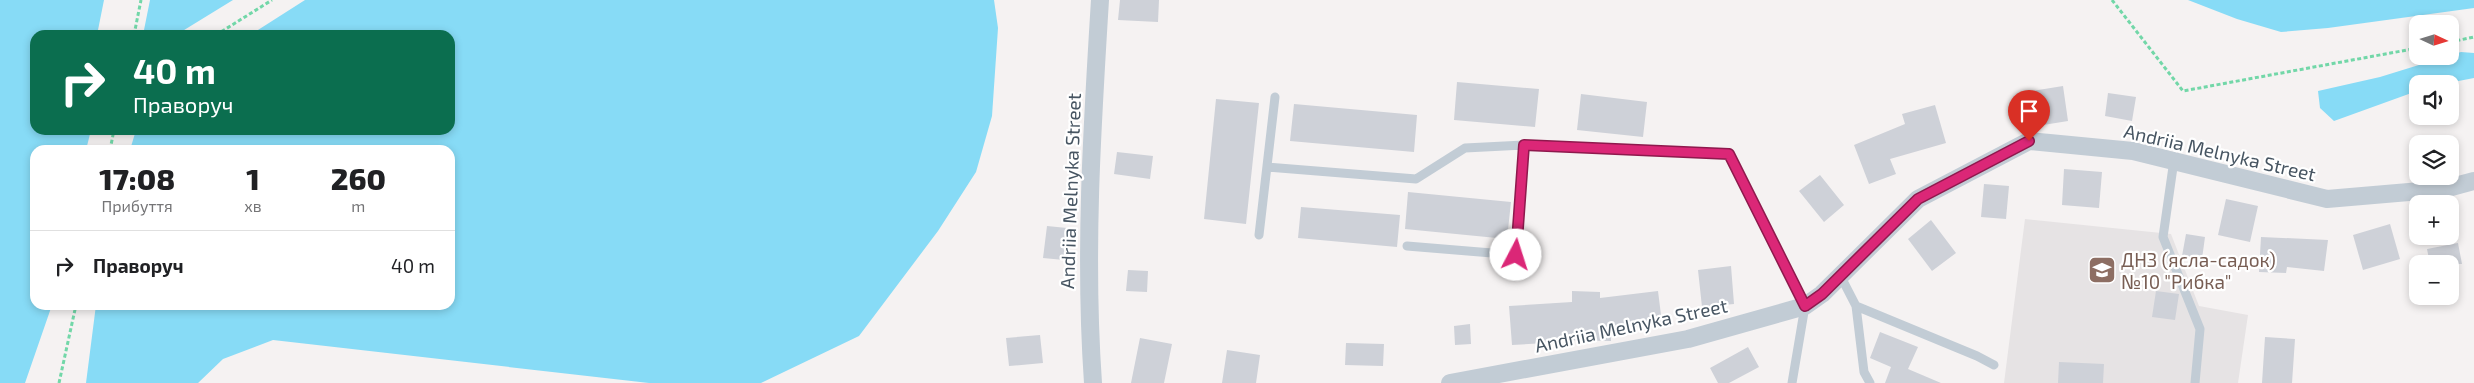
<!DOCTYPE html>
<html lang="uk">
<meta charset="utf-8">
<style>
body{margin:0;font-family:"Exo 2",sans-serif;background:#f6f6f6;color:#202124;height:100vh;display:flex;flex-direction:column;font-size:19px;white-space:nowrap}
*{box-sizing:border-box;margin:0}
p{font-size:16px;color:#757577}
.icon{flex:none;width:28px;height:28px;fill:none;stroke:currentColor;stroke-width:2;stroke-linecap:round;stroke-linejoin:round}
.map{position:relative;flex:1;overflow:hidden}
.details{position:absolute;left:30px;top:145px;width:425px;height:165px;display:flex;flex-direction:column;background:#fff;border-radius:15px;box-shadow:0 2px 8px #0003}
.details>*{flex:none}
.top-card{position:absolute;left:30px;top:30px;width:425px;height:105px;border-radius:15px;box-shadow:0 2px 8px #0003;background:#0b6e4f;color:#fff;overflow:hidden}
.needle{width:32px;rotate:94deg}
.controls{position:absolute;left:2409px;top:15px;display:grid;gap:10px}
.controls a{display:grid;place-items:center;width:50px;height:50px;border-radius:10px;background:#fff;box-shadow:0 2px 8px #0003;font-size:25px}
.pin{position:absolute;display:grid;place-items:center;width:42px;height:42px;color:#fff;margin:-51px -21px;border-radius:50% 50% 50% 0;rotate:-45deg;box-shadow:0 0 5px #0007}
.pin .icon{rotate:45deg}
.me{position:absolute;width:55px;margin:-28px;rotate:5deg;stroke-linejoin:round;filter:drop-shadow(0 0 4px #0008)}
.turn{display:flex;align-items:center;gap:18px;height:105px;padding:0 20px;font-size:22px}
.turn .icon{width:65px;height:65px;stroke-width:2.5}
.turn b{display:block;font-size:35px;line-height:42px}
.eta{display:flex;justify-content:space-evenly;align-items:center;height:85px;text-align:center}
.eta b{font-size:30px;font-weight:800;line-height:35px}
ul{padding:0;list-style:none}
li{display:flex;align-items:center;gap:15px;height:70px;padding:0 20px;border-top:1px solid #e0e0e0}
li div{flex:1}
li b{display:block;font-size:19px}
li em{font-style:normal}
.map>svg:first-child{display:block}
</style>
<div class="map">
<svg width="2474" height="383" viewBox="0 0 2474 383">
<rect width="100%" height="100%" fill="#f5f2f2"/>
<path fill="#e6e3e4" d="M 2025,219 L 2171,234 L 2199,306 L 2248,315 L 2238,383 L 2004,383 Z"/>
<path fill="#87dbf6" d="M 0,0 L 104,0 L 97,35 L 35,35 L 35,130 L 91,130 L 86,150 L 35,150 L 35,305 L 52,305 L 25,383 L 0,383 Z
M 150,0 L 233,0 L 176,35 L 143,35 Z
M 305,0 L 994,0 L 998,28 L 992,116 L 976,172 L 938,231 L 859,336 L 761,383 L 649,383 L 273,340 L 223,359 L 198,383 L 86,383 L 96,305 L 450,305 L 450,150 L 130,150 L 136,130 L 450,130 L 450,35 L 250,35 Z
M 2188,0 L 2474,0 L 2474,8 L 2328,28 L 2281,32 L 2237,19 Z
M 2461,52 L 2474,53 L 2474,78 L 2443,84 L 2418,84 L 2417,91 L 2334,121 L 2320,108 L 2318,91 L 2380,77 Z"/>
<path fill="#ced1d8" d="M 1120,0 L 1159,0 L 1158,22 L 1118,20 Z
M 1457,82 L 1539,89 L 1535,127 L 1454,120 Z
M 2063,86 L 2068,121 L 2037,126 L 2032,91 Z
M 2108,93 L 2136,97 L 2132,121 L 2105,116 Z
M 1581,94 L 1647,102 L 1643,137 L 1577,130 Z
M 1216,99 L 1259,103 L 1246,224 L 1204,219 Z
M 1294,104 L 1417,115 L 1414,152 L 1290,141 Z
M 1935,105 L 1946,143 L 1890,159 L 1896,174 L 1869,184 L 1854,145 L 1905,124 L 1902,114 Z
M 1117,152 L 1153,156 L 1150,179 L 1114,174 Z
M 2064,169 L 2102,172 L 2099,208 L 2062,205 Z
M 1820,175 L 1844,205 L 1824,222 L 1799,191 Z
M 1984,184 L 2009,186 L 2006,219 L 1981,217 Z
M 1408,192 L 1511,202 L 1507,239 L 1405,229 Z
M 2226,199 L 2258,206 L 2250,242 L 2218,235 Z
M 1301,207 L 1400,215 L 1397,247 L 1298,238 Z
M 1931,220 L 1956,253 L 1932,271 L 1908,239 Z
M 2390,224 L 2400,259 L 2363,270 L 2353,235 Z
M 1047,226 L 1067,228 L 1064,260 L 1043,258 Z
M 2186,234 L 2205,237 L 2202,259 L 2182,256 Z
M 2261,237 L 2328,240 L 2324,271 L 2287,267 L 2286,273 L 2259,272 Z
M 2458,243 L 2462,264 L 2430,264 L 2427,249 Z
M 1731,266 L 1734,304 L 1702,307 L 1698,270 Z
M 1128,270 L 1148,271 L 1147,292 L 1126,291 Z
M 1572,291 L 1600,292 L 1600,298 L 1658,291 L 1662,323 L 1611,330 L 1611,341 L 1546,340 L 1546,343 L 1512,345 L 1509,306 L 1572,302 Z
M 2156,291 L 2179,294 L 2175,320 L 2152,317 Z
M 1470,324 L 1471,344 L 1455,345 L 1454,326 Z
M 1880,332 L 1918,347 L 1908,369 L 1941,383 L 1885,383 L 1891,367 L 1870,358 Z
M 1040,335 L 1043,363 L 1009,366 L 1006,338 Z
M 2265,337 L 2295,339 L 2292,383 L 2262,383 Z
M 1140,338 L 1172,344 L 1164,383 L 1131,383 Z
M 1346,343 L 1384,344 L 1383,366 L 1345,365 Z
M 1748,347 L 1759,367 L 1729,383 L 1718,383 L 1710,368 Z
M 1227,350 L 1260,355 L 1256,383 L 1222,383 Z
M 2059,362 L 2104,364 L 2103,383 L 2058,383 Z"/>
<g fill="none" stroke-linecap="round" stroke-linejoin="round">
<path stroke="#72d7a8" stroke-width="3" stroke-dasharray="4 2.5" stroke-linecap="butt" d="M 2112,0 L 2183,91 L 2418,48
M 134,35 L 141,0
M 216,35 L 272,0
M 2450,42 L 2474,37
M 110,150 L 114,130
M 59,383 L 76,305"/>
<path stroke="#c2ccd5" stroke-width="9" d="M 2174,160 L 2163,237 L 2200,329 L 2195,383
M 1268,167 L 1416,179 L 1465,148 L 1524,145 L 1729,154 L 1805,306 L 1792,383
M 1259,235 L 1275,97
M 1407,246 L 1516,255 L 1524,145
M 1840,275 L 1856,306 L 1864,372 L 1870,383
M 1856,306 L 1977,356 L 1994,365"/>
<path stroke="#c2ccd5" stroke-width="18" d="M 1093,383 C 1084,255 1092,128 1100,0
M 1450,383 L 1688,339 L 1805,306 L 1822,294 L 1918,199 L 2029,141 L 2133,151 L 2327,199 L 2444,189 L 2474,181"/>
</g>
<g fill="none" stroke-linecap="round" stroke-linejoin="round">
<g stroke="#8e194d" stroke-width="12">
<path id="route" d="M 1516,255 L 1524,145 L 1729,154 L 1805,306 L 1822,294 L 1918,199 L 2029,141"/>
</g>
<use href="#route" stroke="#db2777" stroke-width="9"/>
</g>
<defs>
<g id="school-square" transform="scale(1.4375)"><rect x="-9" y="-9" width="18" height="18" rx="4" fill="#8d6e63" stroke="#fff"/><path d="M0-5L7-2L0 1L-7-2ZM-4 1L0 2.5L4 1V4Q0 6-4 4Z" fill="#fff"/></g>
</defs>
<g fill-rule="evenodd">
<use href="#school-square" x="2102" y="270"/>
</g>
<g text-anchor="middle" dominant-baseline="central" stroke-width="4.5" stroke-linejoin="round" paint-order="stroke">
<g font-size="19" fill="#475562" stroke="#fff">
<text transform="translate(2220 152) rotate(13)">Andriia Melnyka Street</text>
<text transform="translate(1070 191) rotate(-88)">Andriia Melnyka Street</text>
<text transform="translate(1631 325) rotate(-12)">Andriia Melnyka Street</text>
</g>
<g font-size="19" fill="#785e54" stroke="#fff" text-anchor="start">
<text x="2121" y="259">ДНЗ (ясла-садок)<tspan x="2121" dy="22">№10 "Рибка"</tspan></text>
</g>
</g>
</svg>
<div class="controls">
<a><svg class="needle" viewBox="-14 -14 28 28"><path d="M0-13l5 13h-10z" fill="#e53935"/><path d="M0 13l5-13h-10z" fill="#757577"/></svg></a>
<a><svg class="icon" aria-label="sound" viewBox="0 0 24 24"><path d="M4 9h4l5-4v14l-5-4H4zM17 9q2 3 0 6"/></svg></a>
<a><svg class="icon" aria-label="layers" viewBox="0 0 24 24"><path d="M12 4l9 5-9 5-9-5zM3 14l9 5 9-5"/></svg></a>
<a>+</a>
<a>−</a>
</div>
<div class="pin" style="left:2029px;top:141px;background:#d93025"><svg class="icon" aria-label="arrive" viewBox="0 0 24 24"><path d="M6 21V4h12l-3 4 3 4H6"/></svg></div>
<svg class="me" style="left:1516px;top:255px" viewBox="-20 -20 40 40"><circle r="19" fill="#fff"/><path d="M0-13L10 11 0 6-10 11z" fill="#db2777"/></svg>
<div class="top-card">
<div class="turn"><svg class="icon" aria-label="right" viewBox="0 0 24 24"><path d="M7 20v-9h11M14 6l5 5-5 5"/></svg><div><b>40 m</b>Праворуч</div></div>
</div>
<section class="details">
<div class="eta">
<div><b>17:08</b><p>Прибуття</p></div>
<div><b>1</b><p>хв</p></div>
<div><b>260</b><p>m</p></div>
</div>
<ul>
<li><svg class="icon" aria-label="right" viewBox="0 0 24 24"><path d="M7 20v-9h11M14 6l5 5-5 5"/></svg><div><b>Праворуч</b></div><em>40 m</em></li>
</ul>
</section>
</div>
